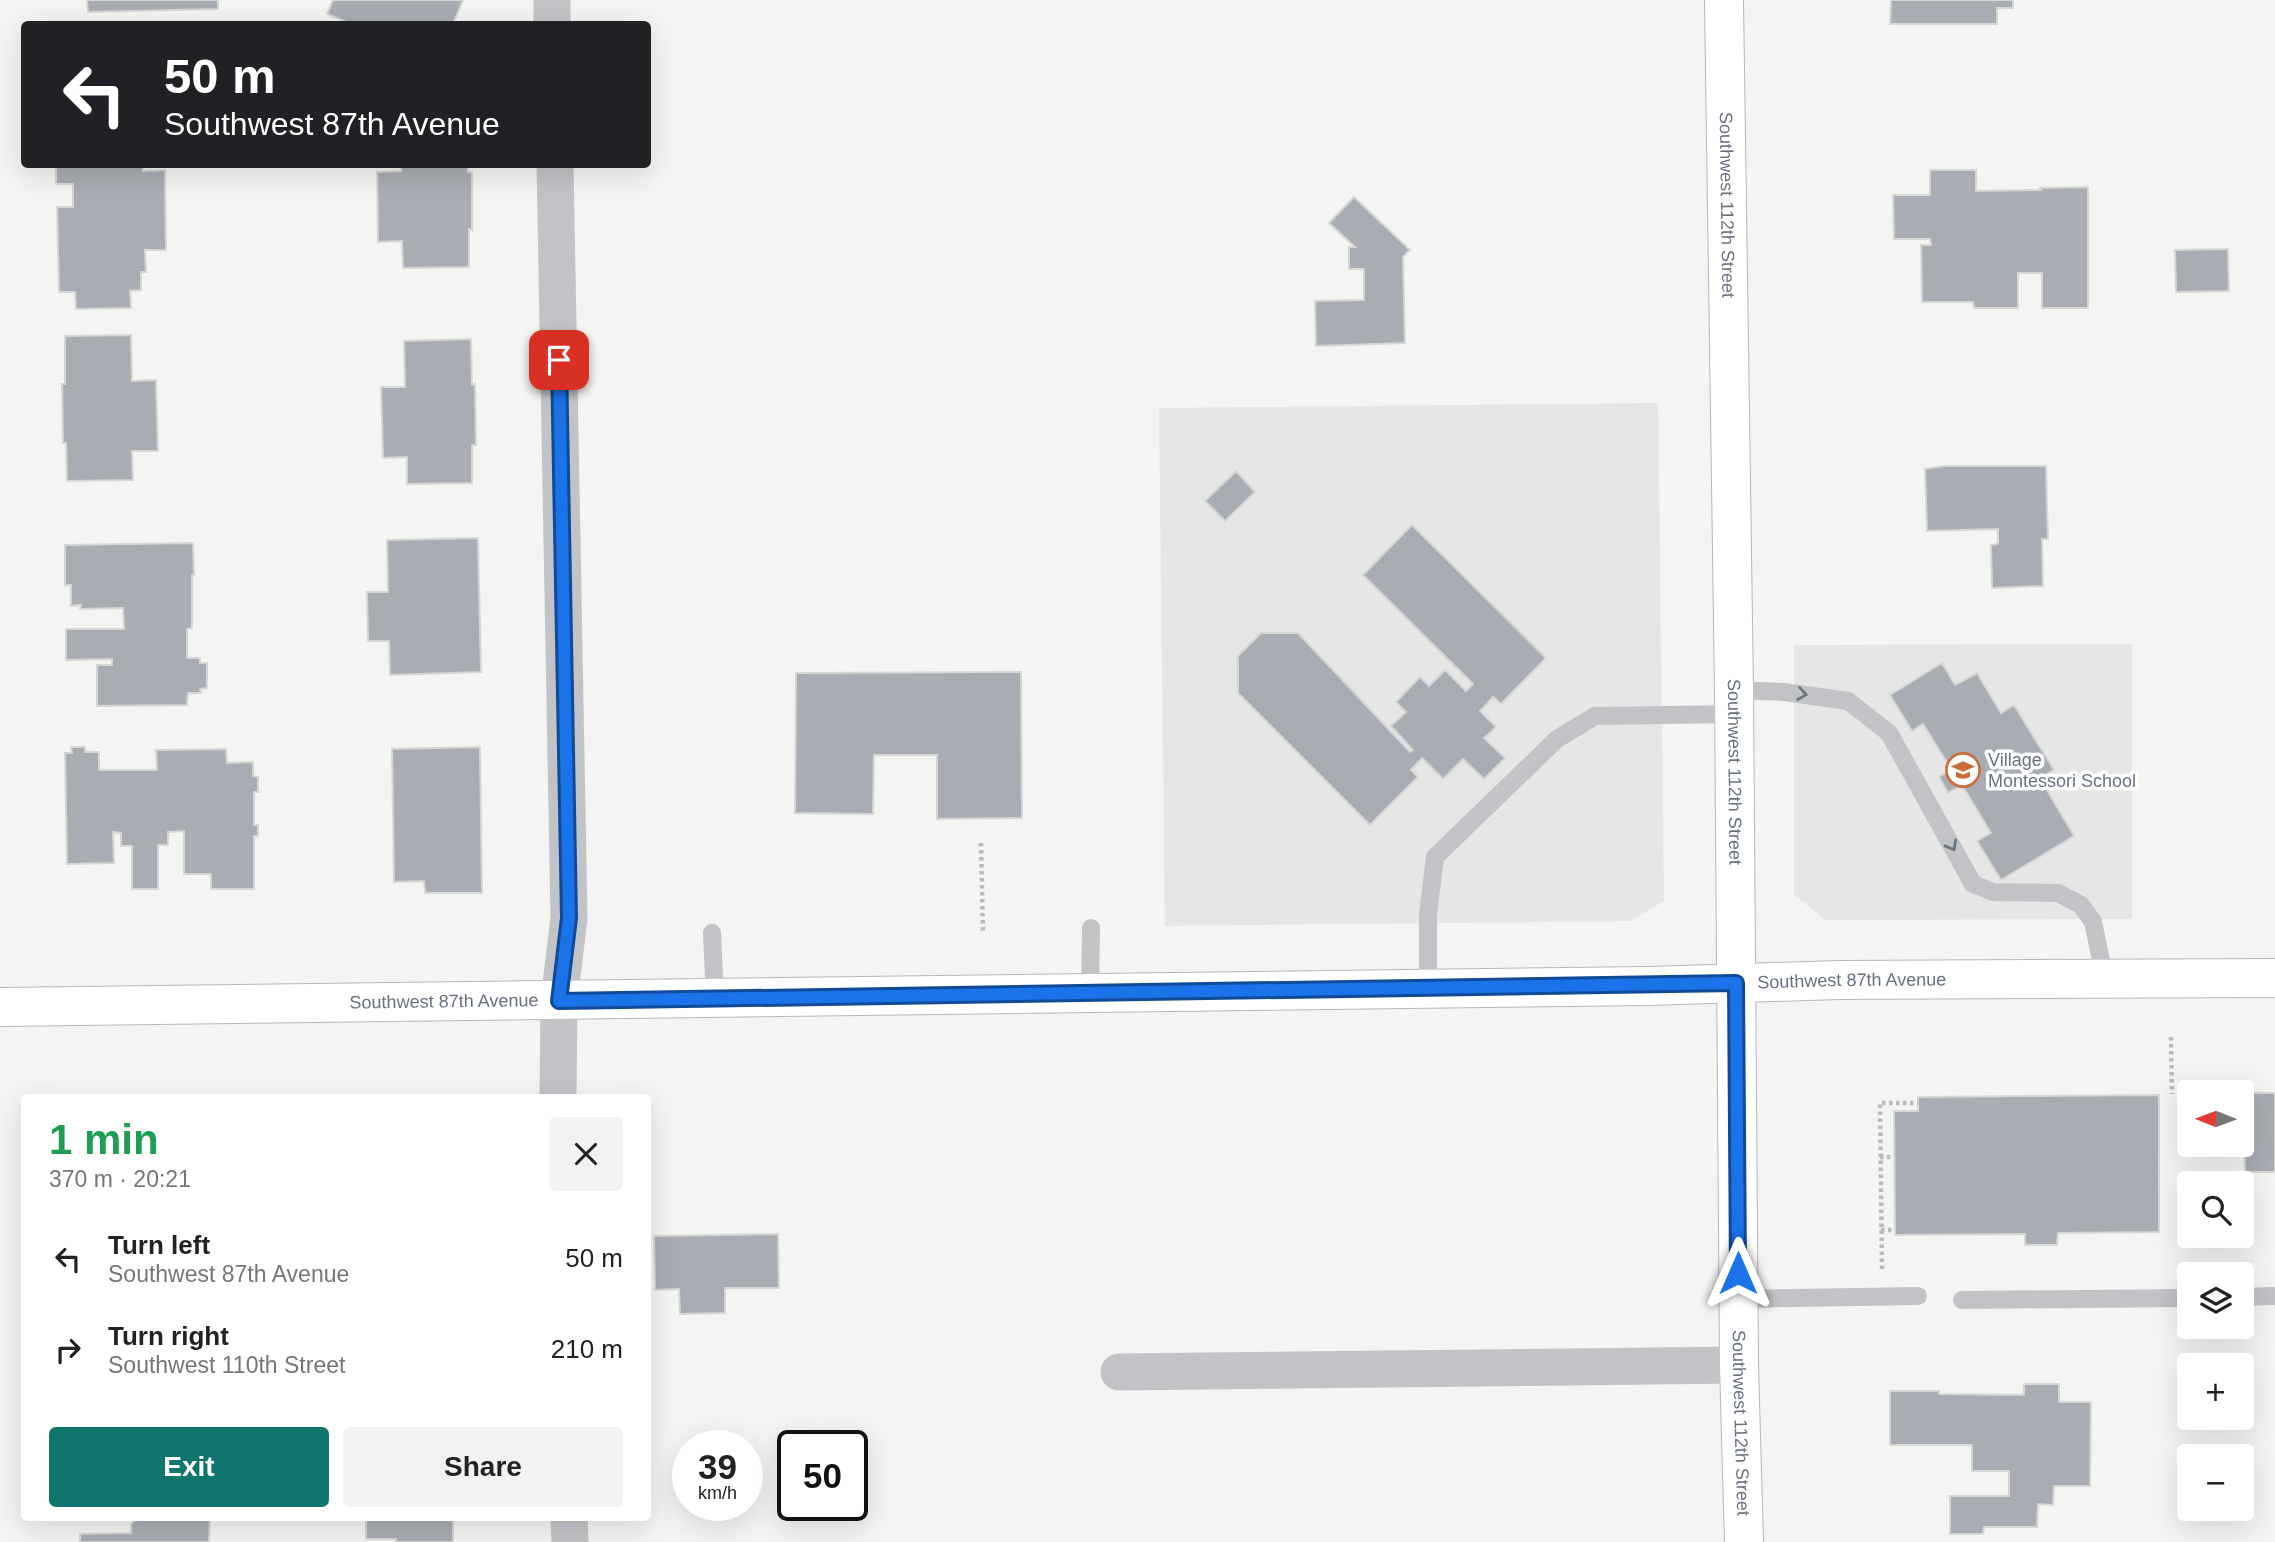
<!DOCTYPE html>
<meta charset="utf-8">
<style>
body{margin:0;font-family:Arial,sans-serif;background:#f2f2f2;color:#222;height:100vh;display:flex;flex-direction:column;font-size:26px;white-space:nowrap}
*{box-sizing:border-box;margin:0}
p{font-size:23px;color:#767676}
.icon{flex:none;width:38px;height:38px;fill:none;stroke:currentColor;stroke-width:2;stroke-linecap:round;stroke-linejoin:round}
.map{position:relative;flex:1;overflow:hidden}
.panel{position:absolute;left:21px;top:1094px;width:630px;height:427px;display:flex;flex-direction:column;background:#fff;border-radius:7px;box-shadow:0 7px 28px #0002}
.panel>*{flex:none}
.hud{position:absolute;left:21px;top:21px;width:630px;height:147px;border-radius:7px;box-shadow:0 7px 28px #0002;background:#202124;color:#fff;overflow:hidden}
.needle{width:46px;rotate:271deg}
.tools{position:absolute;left:2177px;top:1080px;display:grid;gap:14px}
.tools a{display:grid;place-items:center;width:77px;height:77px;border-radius:7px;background:#fff;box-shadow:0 7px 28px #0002;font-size:35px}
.speed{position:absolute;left:672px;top:1430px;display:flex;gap:14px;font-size:35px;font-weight:700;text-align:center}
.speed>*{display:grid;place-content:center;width:91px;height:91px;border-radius:50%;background:#fff;box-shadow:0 7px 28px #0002;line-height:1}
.speed small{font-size:18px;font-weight:400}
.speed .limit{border:4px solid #111;border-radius:10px;background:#fff;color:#111}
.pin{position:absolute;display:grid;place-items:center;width:60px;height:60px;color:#fff;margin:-30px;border-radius:14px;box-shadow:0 4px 10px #0006}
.me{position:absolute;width:77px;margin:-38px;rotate:0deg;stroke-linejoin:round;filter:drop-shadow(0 0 5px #0008)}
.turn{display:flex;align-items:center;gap:24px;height:147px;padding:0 28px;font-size:32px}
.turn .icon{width:91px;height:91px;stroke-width:2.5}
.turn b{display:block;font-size:49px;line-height:60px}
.round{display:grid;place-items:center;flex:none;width:74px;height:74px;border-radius:7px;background:#f2f2f2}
.head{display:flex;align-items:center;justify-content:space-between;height:119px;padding:0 28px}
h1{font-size:42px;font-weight:600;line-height:52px;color:#1e9e55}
.action{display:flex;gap:14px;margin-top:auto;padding:14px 28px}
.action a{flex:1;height:80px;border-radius:7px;background:#0f766e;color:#fff;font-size:28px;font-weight:600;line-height:80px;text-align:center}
.action a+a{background:#f2f2f2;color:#222}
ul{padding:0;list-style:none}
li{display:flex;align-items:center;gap:21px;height:91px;padding:0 28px}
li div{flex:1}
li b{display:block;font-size:26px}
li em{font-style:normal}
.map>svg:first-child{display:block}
</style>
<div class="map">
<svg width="2275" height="1542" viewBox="0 0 2275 1542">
<rect width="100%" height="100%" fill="#f4f5f2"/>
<path fill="#e5e6e5" d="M 1658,403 L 1664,901 L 1631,921 L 1165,926 L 1159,408 Z
M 2132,644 L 2132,919 L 1826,920 L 1794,895 L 1794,645 Z"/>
<path fill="#a8adb3" stroke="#d6d6d4" stroke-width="2" d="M 87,0 L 218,0 L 218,9 L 88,12 Z
M 333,0 L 463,0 L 453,24 L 351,24 L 327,14 Z
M 1891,0 L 2013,0 L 2013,8 L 1997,8 L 1997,24 L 1890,24 Z
M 56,164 L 143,164 L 143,171 L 165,170 L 166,250 L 145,250 L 146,272 L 141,272 L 141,290 L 130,291 L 131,308 L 76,309 L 75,292 L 59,292 L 57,207 L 73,207 L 73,184 L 56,184 Z
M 401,164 L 468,164 L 468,172 L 472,172 L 472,230 L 469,229 L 469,267 L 403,268 L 402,241 L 378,242 L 377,172 L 401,171 Z
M 1930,170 L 1976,170 L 1976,191 L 2041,190 L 2040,188 L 2088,187 L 2088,308 L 2042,308 L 2042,273 L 2018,273 L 2018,308 L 1974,308 L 1973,302 L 1922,302 L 1921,245 L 1931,245 L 1930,239 L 1894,239 L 1893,195 L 1930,195 Z
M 1354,197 L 1410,250 L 1403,257 L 1405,343 L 1316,346 L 1315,301 L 1364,300 L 1364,269 L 1349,269 L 1349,247 L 1355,247 L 1329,223 Z
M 2228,249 L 2229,291 L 2176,292 L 2175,250 Z
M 131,335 L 132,381 L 156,380 L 158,451 L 132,451 L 133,480 L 67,481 L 66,443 L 63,443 L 62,384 L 65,384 L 65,336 Z
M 471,339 L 472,385 L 475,384 L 476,445 L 472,445 L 472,483 L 407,484 L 407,457 L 383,458 L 381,387 L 405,387 L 404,341 Z
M 1943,466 L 2046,466 L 2048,539 L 2042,539 L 2043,586 L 1992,588 L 1991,545 L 1998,544 L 1998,529 L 1927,531 L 1925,469 Z
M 1236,471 L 1255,492 L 1225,521 L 1205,501 Z
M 1412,525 L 1546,658 L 1501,704 L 1493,697 L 1480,711 L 1496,727 L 1484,738 L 1505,758 L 1484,779 L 1463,759 L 1443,779 L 1422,758 L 1411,770 L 1418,777 L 1370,825 L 1238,693 L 1238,656 L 1261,633 L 1298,633 L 1410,752 L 1413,750 L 1391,726 L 1406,712 L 1396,702 L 1420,677 L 1429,686 L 1445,670 L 1466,691 L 1473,684 L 1363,575 Z
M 478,538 L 481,672 L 390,675 L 389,641 L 368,641 L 367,592 L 388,592 L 387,540 Z
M 191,543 L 193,544 L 194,575 L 192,575 L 192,628 L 187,629 L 187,658 L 200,658 L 200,663 L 207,663 L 207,688 L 200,689 L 201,693 L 188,693 L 187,705 L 97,706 L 97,665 L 112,665 L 112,659 L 66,660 L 66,629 L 124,629 L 123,608 L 80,609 L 81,605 L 71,606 L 71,585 L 65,585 L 65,545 Z
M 1942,663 L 1955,685 L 1977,673 L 2001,713 L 2014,705 L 2054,770 L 2040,778 L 2074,836 L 2001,880 L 1977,841 L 1991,833 L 1962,785 L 1948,793 L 1939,777 L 1951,769 L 1923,724 L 1912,731 L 1890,695 Z
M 1021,672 L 1022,818 L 937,819 L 937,755 L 874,755 L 873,814 L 795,813 L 796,673 Z
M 71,747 L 85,747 L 85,752 L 99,752 L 99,770 L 157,770 L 156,750 L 226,749 L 227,763 L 253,762 L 253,776 L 258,777 L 258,792 L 254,792 L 254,825 L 258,825 L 258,836 L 254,836 L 254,889 L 211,889 L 211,874 L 184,874 L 184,831 L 168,832 L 168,845 L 158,845 L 158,889 L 132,889 L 132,846 L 121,846 L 121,833 L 113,832 L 114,863 L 67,864 L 65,753 L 72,753 Z
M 480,747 L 482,893 L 425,893 L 424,881 L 394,882 L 392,749 Z
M 2244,1093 L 2275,1093 L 2275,1172 L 2245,1172 L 2244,1134 L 2242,1134 Z
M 2159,1095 L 2159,1232 L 2058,1233 L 2057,1245 L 2025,1245 L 2025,1234 L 1895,1235 L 1894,1111 L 1918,1111 L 1918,1097 Z
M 778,1234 L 779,1288 L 725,1288 L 725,1313 L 680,1314 L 679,1289 L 655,1290 L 654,1236 Z
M 2024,1384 L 2059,1384 L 2059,1402 L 2091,1402 L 2090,1486 L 2054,1486 L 2053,1505 L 2038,1504 L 2037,1527 L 1984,1527 L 1983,1534 L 1950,1534 L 1950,1496 L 2009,1496 L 2009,1471 L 1972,1471 L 1972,1445 L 1890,1445 L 1890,1391 L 1939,1391 L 1939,1394 L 2024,1395 Z
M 136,1517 L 210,1517 L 209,1542 L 80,1542 L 80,1534 L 131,1533 L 131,1525 Z
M 366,1517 L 453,1517 L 453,1542 L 396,1542 L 396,1539 L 366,1539 Z"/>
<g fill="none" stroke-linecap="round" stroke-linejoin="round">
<g stroke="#b3b7bb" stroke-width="40">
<g id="secondary">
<path id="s1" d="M 1724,0 L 1734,690 L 1739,1365 L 1744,1542"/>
<path id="s2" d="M 0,1007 L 1649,986 L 1839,980 L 2275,978"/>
</g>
</g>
<path stroke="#b8babc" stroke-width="4.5" stroke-dasharray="3.5 3.5" stroke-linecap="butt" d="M 981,843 L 983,931
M 2171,1037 L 2172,1094
M 1880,1157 L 1894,1157
M 1881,1230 L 1894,1230
M 1882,1269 L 1880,1103 L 1918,1103"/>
<path stroke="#c1c3c6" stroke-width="18" d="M 1734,690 L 1784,692 L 1848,701 L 1889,733 L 1973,884 L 1993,892 L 2058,893 L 2081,905 L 2093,922 L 2105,979
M 712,933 L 715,998
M 1428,988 L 1428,914 L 1435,857 L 1557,739 L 1595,716 L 1734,714
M 1090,993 L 1091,928
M 2242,1297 L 2275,1296
M 1739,1299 L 1918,1296
M 1962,1300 L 2189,1298"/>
<path stroke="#c1c3c6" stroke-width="37" d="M 552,0 L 552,24
M 555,164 L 569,918 L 559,1001 L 558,1097
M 1119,1372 L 1739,1365
M 569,1517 L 570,1542"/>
<use href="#secondary" stroke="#fff" stroke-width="38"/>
</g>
<defs><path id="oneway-chevron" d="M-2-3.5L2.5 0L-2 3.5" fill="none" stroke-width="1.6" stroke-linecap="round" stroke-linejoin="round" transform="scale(1.75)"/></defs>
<g stroke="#6c7683">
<use href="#oneway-chevron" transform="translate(1802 694) rotate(9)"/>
<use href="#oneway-chevron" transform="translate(1952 846) rotate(61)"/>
</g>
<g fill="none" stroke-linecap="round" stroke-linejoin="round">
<g stroke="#114b97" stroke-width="18">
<path id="route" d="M 559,360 L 569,918 L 559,1001 L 1736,983 L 1738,1273"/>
</g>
<use href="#route" stroke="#1a73e8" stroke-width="12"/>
</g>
<defs>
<g id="school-ring" transform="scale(1.75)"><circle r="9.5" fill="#fff" stroke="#cb6d3b" stroke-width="1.5"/><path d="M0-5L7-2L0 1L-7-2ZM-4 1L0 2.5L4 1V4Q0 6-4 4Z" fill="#cb6d3b"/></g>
</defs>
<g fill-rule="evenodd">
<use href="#school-ring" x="1963" y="770"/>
</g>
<g text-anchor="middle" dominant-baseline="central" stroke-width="7" stroke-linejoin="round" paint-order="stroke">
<g font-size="18" fill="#68727f" stroke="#fff">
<text stroke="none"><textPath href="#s1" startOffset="205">Southwest 112th Street</textPath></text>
<text stroke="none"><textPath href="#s1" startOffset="772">Southwest 112th Street</textPath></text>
<text stroke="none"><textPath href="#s2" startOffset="1852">Southwest 87th Avenue</textPath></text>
<text stroke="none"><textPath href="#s2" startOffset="444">Southwest 87th Avenue</textPath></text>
<text stroke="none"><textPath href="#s1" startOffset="1423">Southwest 112th Street</textPath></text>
</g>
<g font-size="18" fill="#68727f" stroke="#fff" text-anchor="start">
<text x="1988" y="760">Village<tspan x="1988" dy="21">Montessori School</tspan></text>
</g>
</g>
</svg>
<div class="tools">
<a><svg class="needle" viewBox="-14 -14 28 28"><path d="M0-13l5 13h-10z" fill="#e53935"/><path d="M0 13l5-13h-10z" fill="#767676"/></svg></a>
<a><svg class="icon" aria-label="search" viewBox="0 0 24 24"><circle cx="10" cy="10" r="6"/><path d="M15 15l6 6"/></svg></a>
<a><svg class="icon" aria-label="layers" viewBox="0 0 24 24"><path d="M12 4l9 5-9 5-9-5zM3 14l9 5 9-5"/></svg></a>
<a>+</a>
<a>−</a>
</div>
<div class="speed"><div>39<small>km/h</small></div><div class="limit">50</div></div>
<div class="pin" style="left:559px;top:360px;background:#d93025"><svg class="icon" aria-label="arrive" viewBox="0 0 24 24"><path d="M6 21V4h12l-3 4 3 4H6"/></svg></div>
<svg class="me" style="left:1738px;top:1273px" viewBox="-20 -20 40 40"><path d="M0-17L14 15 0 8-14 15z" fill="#1a73e8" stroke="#fff" stroke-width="4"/></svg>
<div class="hud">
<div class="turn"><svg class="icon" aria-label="left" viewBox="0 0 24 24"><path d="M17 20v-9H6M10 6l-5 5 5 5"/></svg><div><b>50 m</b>Southwest 87th Avenue</div></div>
</div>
<section class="panel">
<div class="head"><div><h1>1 min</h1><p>370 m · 20:21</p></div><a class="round"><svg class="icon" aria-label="close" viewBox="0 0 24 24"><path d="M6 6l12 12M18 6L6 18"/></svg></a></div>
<ul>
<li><svg class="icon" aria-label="left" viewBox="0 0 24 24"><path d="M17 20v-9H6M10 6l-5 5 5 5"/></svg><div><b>Turn left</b><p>Southwest 87th Avenue</p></div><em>50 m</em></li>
<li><svg class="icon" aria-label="right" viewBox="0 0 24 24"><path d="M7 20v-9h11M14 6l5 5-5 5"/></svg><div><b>Turn right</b><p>Southwest 110th Street</p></div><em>210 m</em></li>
</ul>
<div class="action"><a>Exit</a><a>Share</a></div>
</section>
</div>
